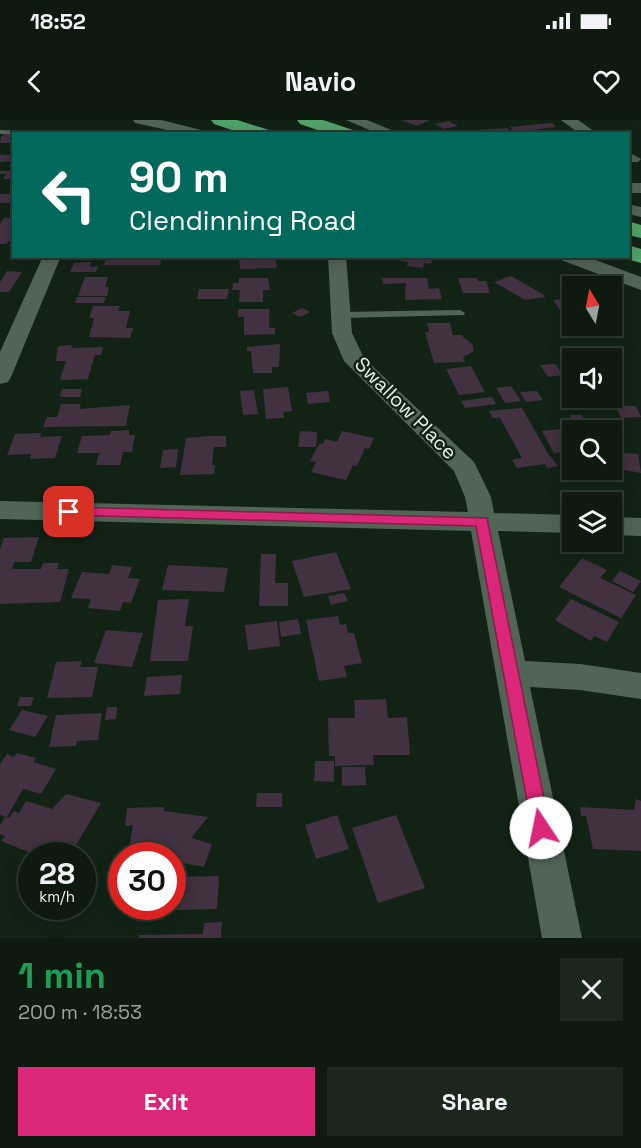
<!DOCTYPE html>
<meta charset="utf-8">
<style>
body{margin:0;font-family:"Space Grotesk",sans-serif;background:#1c271e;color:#f1f3f6;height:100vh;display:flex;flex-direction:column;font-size:22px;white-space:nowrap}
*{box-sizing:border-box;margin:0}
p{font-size:20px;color:#9ba19f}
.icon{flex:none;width:33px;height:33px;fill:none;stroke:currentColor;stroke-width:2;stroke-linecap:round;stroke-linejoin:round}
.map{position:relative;height:818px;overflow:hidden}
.side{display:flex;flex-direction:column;background:#0e1a10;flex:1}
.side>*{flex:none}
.guide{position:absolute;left:12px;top:12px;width:618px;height:126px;border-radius:0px;box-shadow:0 3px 15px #0003,0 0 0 2px #2e3830;background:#00695c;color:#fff;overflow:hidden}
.needle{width:39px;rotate:350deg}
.tools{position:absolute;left:562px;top:156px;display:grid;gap:12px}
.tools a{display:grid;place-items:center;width:60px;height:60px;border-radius:0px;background:#0e1a10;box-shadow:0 3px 15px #0003,0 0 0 2px #2e3830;font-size:30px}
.speed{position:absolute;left:18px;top:722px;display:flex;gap:12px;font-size:30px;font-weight:700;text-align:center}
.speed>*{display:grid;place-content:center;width:78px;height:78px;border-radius:50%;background:#0e1a10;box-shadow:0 3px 15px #0003,0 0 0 2px #2e3830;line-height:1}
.speed small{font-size:15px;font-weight:400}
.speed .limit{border:9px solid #d22;background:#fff;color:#111}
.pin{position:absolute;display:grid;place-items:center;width:51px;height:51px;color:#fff;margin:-26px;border-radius:12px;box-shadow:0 3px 9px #0006}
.me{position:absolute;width:66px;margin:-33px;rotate:349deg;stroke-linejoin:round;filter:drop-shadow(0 0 4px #0008)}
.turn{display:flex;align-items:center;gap:21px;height:126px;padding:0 18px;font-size:27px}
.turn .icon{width:78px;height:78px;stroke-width:2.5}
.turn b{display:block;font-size:42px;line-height:51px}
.round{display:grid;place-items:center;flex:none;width:63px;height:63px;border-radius:0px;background:#1c271e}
.headline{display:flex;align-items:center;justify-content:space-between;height:102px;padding:0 18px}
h1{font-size:36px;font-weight:800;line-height:45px;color:#1e9e55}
.action{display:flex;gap:12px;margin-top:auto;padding:12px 18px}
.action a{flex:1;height:69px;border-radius:0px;background:#db2777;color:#fff;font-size:24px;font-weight:800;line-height:69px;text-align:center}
.action a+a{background:#1c271e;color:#f1f3f6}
.status{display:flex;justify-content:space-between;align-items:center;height:42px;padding:0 30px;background:#0e1a10;direction:ltr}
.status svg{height:16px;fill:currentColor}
header{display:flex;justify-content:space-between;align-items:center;height:78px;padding:0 18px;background:#0e1a10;font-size:27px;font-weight:800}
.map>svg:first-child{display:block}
</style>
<div class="status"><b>18:52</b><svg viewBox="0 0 49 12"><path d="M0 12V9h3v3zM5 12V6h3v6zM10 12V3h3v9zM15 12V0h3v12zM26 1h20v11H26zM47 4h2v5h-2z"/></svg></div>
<header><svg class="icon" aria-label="back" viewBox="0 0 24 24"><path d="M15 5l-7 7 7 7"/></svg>Navio<svg class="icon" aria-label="heart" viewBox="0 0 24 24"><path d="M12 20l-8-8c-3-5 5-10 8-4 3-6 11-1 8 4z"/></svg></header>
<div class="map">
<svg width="641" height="818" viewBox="0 0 641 818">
<rect width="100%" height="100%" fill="#122316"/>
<path fill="#423140" d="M 401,0 L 430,0 L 417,6 Z
M 448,1 L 458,6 L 444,9 L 435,4 Z
M 552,3 L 556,7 L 524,11 L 514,11 L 510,7 Z
M 507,8 L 510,11 L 504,14 L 480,14 L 476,10 Z
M 8,11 L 14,12 L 14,23 L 0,23 L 1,17 Z
M 0,35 L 14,35 L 14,41 L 0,42 Z
M 0,51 L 14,51 L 14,59 L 3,59 L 6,54 L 0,54 Z
M 0,74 L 14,74 L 14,78 L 10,83 L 0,83 Z
M 4,98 L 14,98 L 14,117 L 6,124 L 0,124 L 0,104 Z
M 107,136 L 162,136 L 160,145 L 104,145 Z
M 239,136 L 274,136 L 277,145 L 276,148 L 240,149 Z
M 402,136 L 434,136 L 431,144 L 424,143 L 423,148 L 407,146 L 408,142 L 400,141 Z
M 91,142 L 90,147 L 98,146 L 96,152 L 70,152 L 74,143 Z
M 7,151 L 22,152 L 9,172 L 0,172 L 0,162 Z
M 511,156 L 544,175 L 545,177 L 525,180 L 494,162 Z
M 85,157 L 108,157 L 105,167 L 109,167 L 107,176 L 78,176 Z
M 239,158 L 268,158 L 270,170 L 263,170 L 263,182 L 239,182 L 240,170 L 232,170 L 233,163 L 239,163 Z
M 382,158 L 427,158 L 429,169 L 439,168 L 442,179 L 405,180 L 406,163 L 383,164 Z
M 458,158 L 477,158 L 478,161 L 486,161 L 490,173 L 463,173 Z
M 199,169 L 229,169 L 227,179 L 197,179 Z
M 77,177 L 106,177 L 104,183 L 75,183 Z
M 569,178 L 573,182 L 573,206 L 578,206 L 573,209 L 553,180 Z
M 93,186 L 120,186 L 118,191 L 130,191 L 126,208 L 133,208 L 130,218 L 89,217 L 94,198 L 89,198 Z
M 302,188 L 310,192 L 300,197 L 292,193 Z
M 238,189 L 269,189 L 269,208 L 275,208 L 275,214 L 244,215 L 244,197 L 238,197 Z
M 427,203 L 450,203 L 453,215 L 461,215 L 472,224 L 474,231 L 463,237 L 465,242 L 434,243 L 425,212 L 429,212 Z
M 280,224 L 279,247 L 272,247 L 272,253 L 253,253 L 251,231 L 247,231 L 247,227 Z
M 72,225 L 71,228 L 103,227 L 101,235 L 95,235 L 88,259 L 60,260 L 66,241 L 56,241 L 58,226 Z
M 593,230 L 600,238 L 573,238 L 573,257 L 571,257 L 564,248 L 573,247 L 563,234 Z
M 555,244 L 563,255 L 548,257 L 540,245 Z
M 471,246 L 485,272 L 459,275 L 446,249 Z
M 511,266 L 521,281 L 505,283 L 496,268 Z
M 288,267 L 292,291 L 283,292 L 284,298 L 266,299 L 263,269 Z
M 62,269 L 82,269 L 80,277 L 60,277 Z
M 254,270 L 258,294 L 243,295 L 240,271 Z
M 328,271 L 330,282 L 308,284 L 306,273 Z
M 537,271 L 543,280 L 526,282 L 520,272 Z
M 492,277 L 496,284 L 465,288 L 461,281 Z
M 61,284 L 81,284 L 79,289 L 130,285 L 126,306 L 43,307 L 47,297 L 57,297 Z
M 616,286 L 636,286 L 641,297 L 621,298 Z
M 522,288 L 547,332 L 558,346 L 547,348 L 545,344 L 517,348 L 512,340 L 522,338 L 500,298 L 493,298 L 489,291 Z
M 570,295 L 582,295 L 584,302 L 573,303 Z
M 562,309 L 573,330 L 554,333 L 542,311 Z
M 129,310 L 129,315 L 135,315 L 132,332 L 123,332 L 120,345 L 96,345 L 99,333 L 77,333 L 82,316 L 110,315 L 111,311 Z
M 300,311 L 317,312 L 316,327 L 298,327 Z
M 342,311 L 374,318 L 369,329 L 365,328 L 357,346 L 353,345 L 346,360 L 311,352 L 316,342 L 310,341 L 319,324 L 323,324 L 325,319 L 337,322 Z
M 41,313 L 40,317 L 62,316 L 55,338 L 30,339 L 31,334 L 7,335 L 15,314 Z
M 211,316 L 226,316 L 226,327 L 214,327 L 212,345 L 215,345 L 214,354 L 180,355 L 186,318 Z
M 612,321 L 620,321 L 624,333 L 638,334 L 641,353 L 618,349 L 620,357 L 593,354 L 591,350 L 612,350 Z
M 178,329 L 176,347 L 160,348 L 163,330 Z
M 39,417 L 31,442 L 14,442 L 12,449 L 41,449 L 43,443 L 59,443 L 57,449 L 69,449 L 60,482 L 0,484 L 0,429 L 4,418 Z
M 336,432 L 351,469 L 304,477 L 292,441 Z
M 261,434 L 276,434 L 275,463 L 288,463 L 288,486 L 259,486 Z
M 582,438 L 607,450 L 600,458 L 636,475 L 621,498 L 559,467 Z
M 112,445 L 132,447 L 128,458 L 140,459 L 131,483 L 123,482 L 120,491 L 88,488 L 91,479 L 71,478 L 82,452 L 109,454 Z
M 168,445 L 228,448 L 224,472 L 162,470 Z
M 620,451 L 641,461 L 633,472 L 612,461 Z
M 344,473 L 348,481 L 331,485 L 328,476 Z
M 189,479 L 185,506 L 193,506 L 188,541 L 150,541 L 158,480 Z
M 571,479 L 619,502 L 607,522 L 594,516 L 591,521 L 555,500 Z
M 338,496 L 340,505 L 346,504 L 348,513 L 354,513 L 362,543 L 344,546 L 347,557 L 319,561 L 306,500 Z
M 298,499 L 301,514 L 281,517 L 279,502 Z
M 277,501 L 280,526 L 248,530 L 245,505 Z
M 106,510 L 143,513 L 132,547 L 94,543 Z
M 82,541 L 80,547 L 98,547 L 92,577 L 47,578 L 56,542 Z
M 182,555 L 180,574 L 144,576 L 147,557 Z
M 20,577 L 34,577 L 31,586 L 17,586 Z
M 386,579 L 388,598 L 407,597 L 410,635 L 373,635 L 374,645 L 335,646 L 335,636 L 329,636 L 328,598 L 355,598 L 354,580 Z
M 107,587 L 117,587 L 116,599 L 105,600 Z
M 22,590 L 48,596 L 35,617 L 9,610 Z
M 102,593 L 98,620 L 77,621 L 76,626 L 49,627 L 56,595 Z
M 17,633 L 36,638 L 33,642 L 56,649 L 41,674 L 23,669 L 7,697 L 0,695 L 0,644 L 7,634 L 14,637 Z
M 315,641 L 334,641 L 334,662 L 314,661 Z
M 342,647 L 365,647 L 366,665 L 342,666 Z
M 257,673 L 282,673 L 282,687 L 256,687 Z
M 66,674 L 101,683 L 70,735 L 36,735 L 1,721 L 5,716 L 0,714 L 0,705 L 5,697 L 9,698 L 14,691 L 19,693 L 26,681 L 52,689 Z
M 636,679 L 641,681 L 641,731 L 593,729 L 586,696 L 581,696 L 580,687 L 634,690 Z
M 164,687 L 164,691 L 208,697 L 191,718 L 212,724 L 204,747 L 172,741 L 172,735 L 128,735 L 133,705 L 125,706 L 127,688 Z
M 337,695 L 349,729 L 316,739 L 305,705 Z
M 396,695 L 425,768 L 378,783 L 352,708 Z
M 172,748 L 179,748 L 178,757 L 219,756 L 217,789 L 133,791 L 134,786 L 172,786 Z
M 222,802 L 221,818 L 139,818 L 139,815 L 203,814 L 204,803 Z"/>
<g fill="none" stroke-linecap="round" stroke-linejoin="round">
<path fill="#516556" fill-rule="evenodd" d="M 0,10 L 57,12 L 60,14 L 0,14 Z
M 460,190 L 465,193 L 464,195 L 341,198 L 336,195 L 341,192 Z"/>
<path fill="#516556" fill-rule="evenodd" d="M 133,0 L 161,0 L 217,14 L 186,14 L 135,3 Z
M 346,0 L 367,0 L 401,14 L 379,14 Z
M 561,0 L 578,0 L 598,14 L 580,14 Z
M 628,32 L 641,39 L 638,42 L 628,42 Z
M 628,63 L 641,63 L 641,73 L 628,73 Z
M 628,84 L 641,87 L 641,97 L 628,94 Z
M 43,136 L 61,136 L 11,257 L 8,262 L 0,264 L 0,232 Z
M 328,136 L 346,136 L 352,213 L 364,238 L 474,342 L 491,377 L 494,393 L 573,395 L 573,413 L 498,411 L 525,541 L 580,544 L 641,553 L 641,579 L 580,570 L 530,567 L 582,818 L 542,818 L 471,411 L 0,399 L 0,381 L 468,392 L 465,377 L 454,351 L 344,241 L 332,213 Z
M 558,136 L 585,136 L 641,157 L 641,170 L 561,140 Z
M 612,397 L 641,398 L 641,416 L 612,415 Z"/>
<path fill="#50a369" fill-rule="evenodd" d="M 211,0 L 237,0 L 269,10 L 271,14 L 244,14 L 214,4 Z
M 297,0 L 323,0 L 353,10 L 355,14 L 329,14 L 300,4 Z
M 628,101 L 641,105 L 641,118 L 628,115 Z
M 628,125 L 641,129 L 641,143 L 620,137 L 628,136 Z"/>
</g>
<path fill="#db2777" stroke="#8e194d" stroke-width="1.5" d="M 69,387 L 487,398 L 550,708 L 547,714 L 541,716 L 534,714 L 532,708 L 476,406 L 64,395 L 62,392 Z"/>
<g text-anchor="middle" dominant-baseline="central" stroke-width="5" stroke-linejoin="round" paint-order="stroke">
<g font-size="20" fill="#e4efe6" stroke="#122316">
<text transform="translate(406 288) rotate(45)">Swallow Place</text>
</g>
</g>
</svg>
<div class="tools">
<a><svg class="needle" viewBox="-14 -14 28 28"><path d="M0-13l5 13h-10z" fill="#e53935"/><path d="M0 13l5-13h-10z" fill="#9ba19f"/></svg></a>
<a><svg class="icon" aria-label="sound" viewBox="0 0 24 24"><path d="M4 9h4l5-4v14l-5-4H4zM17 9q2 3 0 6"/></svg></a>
<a><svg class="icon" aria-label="search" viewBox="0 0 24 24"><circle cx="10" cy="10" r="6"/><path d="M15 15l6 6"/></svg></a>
<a><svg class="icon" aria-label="layers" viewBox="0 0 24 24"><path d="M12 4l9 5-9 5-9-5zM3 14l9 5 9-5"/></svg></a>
</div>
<div class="speed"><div>28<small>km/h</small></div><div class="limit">30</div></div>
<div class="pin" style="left:69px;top:392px;background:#d93025"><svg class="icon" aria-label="arrive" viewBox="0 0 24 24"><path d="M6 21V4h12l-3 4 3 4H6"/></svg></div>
<svg class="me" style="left:541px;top:708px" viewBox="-20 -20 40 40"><circle r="19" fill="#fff"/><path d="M0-13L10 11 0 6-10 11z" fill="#db2777"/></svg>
<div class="guide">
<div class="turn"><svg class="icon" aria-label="left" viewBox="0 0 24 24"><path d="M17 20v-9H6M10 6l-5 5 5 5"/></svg><div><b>90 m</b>Clendinning Road</div></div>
</div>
</div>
<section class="side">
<div class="headline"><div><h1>1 min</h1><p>200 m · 18:53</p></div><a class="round"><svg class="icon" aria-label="close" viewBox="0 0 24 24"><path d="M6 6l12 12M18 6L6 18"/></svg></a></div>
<div class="action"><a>Exit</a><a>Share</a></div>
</section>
